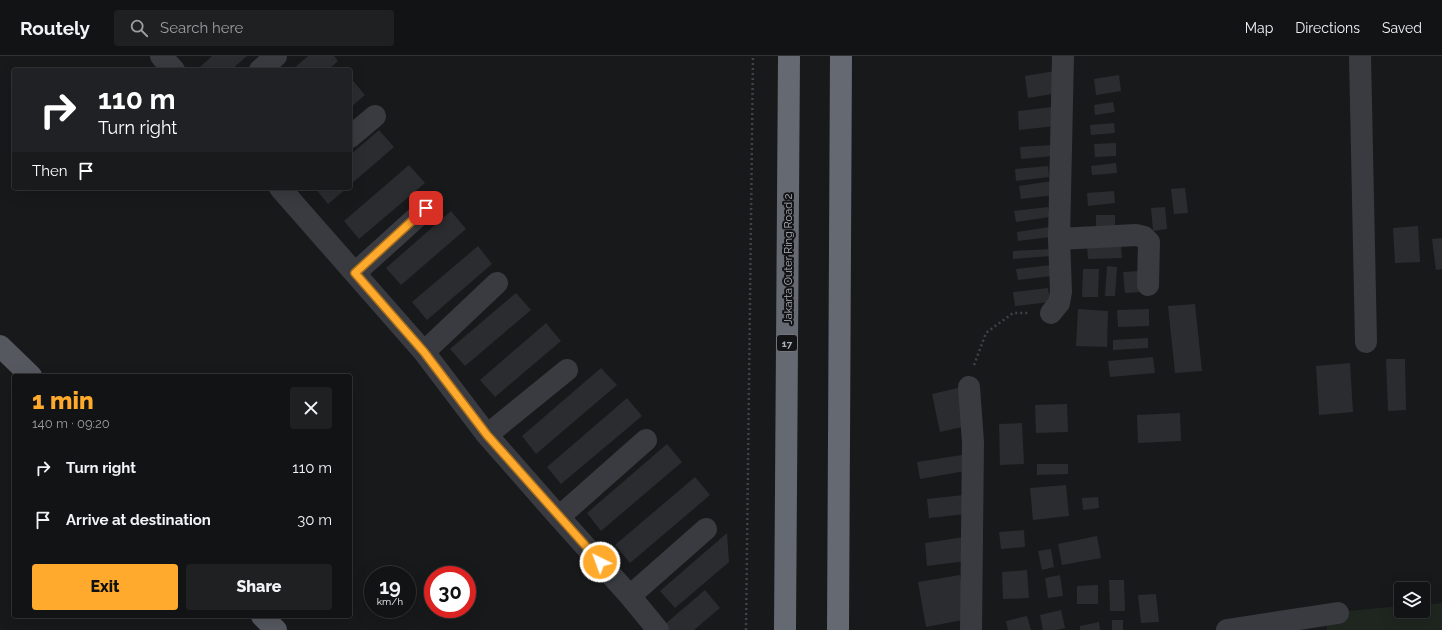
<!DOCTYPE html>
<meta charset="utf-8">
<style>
body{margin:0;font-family:Raleway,sans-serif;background:#1f2022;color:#f1f3f6;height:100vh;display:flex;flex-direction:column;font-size:15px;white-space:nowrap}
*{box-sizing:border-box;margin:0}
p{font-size:13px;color:#9c9ea0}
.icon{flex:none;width:22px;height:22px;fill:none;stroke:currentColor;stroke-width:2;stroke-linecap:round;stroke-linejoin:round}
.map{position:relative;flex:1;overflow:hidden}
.side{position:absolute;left:12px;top:318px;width:340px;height:244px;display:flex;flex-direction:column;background:#121314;border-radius:4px;box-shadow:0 4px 16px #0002,0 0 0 1px #313234}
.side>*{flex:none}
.top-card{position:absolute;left:12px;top:12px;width:340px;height:122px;border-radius:4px;box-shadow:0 4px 16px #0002,0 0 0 1px #313234;background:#202124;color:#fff;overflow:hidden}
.fabs{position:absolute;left:1394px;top:526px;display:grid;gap:8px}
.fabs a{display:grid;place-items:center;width:36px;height:36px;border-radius:4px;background:#121314;box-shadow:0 4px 16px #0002,0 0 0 1px #313234;font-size:20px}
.speed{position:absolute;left:364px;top:510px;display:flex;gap:8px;font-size:20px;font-weight:700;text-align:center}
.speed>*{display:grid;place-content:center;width:52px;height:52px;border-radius:50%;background:#121314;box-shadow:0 4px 16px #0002,0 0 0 1px #313234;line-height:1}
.speed small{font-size:10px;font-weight:400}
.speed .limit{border:6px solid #d22;background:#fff;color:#111}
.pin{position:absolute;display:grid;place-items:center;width:34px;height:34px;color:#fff;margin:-17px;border-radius:8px;box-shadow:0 2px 6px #0006}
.me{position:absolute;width:44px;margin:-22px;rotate:318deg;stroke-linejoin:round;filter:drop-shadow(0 0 3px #0008)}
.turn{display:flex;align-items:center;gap:14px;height:84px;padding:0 20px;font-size:18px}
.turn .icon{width:52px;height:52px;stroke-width:2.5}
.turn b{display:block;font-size:28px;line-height:34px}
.then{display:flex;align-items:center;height:38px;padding:0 20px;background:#0003;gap:8px;font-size:15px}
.round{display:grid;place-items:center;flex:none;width:42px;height:42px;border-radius:4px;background:#1f2022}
.headline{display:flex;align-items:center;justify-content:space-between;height:68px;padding:0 20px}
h1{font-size:24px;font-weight:800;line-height:30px;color:#ffaa2c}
.cta{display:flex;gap:8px;margin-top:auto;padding:8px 20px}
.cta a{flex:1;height:46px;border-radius:4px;background:#ffaa2c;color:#111;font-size:16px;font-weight:800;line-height:46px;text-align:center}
.cta a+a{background:#1f2022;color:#f1f3f6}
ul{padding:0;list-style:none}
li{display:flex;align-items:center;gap:12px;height:52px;padding:0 20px}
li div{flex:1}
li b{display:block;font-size:15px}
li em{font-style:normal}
header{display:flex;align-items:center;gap:24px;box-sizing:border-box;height:56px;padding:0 20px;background:#121314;border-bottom:1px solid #313234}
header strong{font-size:19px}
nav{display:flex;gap:22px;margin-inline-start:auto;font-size:14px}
.search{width:280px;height:36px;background:#1f2022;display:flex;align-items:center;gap:10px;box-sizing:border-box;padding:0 14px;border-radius:4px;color:#9c9ea0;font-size:15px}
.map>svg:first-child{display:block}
</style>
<header>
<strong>Routely</strong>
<div class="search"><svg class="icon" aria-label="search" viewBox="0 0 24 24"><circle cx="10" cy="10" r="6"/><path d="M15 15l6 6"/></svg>Search here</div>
<nav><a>Map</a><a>Directions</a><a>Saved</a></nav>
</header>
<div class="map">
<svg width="1442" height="574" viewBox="0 0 1442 574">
<rect width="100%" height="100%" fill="#18191b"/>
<path fill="#1e261f" d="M 1442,547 L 1442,574 L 1327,574 L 1327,557 L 1401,550 L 1401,555 L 1423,555 L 1423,549 Z"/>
<path fill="#2b2c2f" d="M 212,0 L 247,0 L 231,14 L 203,14 L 200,11 Z
M 308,0 L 334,0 L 338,5 L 328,14 L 292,14 Z
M 1055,15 L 1058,37 L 1028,42 L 1025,20 Z
M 1119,19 L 1121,35 L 1096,39 L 1094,23 Z
M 350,21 L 365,39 L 350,52 Z
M 1113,46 L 1115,56 L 1095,59 L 1094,49 Z
M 1053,51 L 1055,70 L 1019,74 L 1018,55 Z
M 1114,67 L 1115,77 L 1091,79 L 1090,69 Z
M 379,74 L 394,91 L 350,129 L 350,99 Z
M 1116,87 L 1116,100 L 1095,101 L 1094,88 Z
M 1052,89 L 1053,100 L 1021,103 L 1020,91 Z
M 1116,107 L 1117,117 L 1092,119 L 1091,110 Z
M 409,109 L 425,127 L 359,183 L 344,165 Z
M 1048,110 L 1049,121 L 1016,125 L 1015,113 Z
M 1052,125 L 1054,139 L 1021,143 L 1019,130 Z
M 315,132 L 347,132 L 328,148 Z
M 1185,132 L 1188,157 L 1174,158 L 1171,133 Z
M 1114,135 L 1115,147 L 1088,150 L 1087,137 Z
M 1048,151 L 1050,161 L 1016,166 L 1014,155 Z
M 1165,151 L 1167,173 L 1153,175 L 1151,152 Z
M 451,155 L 466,173 L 401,229 L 386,212 Z
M 1096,159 L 1115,159 L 1115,171 L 1096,172 Z
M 1418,170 L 1420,206 L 1395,207 L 1393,172 Z
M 1049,171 L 1050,181 L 1018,185 L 1017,176 Z
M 1442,182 L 1442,213 L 1436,214 L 1432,183 Z
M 1121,189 L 1122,202 L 1088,203 L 1087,190 Z
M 478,190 L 492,208 L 427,264 L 412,246 Z
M 1051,193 L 1051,200 L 1013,203 L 1013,195 Z
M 1051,209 L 1052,220 L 1018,224 L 1016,213 Z
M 1107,210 L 1117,211 L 1115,240 L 1105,240 Z
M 1083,213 L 1099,213 L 1098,241 L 1082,241 Z
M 1139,215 L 1141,236 L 1125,237 L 1123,216 Z
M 1048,232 L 1050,246 L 1015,250 L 1013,236 Z
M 516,237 L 531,254 L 465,310 L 450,293 Z
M 1195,248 L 1202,315 L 1175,317 L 1168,250 Z
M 1078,253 L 1108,255 L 1107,291 L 1076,290 Z
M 1149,253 L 1149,270 L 1118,271 L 1117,254 Z
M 546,267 L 561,285 L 495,341 L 480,324 Z
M 1148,282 L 1148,292 L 1113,294 L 1113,284 Z
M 1153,301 L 1155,317 L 1110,321 L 1108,305 Z
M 1386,303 L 1405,303 L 1406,354 L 1388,355 Z
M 1350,307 L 1353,356 L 1319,359 L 1316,310 Z
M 601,312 L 617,329 L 536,398 L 522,380 Z
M 962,331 L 971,369 L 940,376 L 932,338 Z
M 627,342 L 642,360 L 561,428 L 547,411 Z
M 1067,348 L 1068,376 L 1036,377 L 1035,349 Z
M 1180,357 L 1181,385 L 1138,387 L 1137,359 Z
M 1022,367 L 1024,408 L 1000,409 L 999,368 Z
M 667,388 L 682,406 L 601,475 L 587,457 Z
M 962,399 L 965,415 L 920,423 L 917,406 Z
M 1037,408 L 1068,408 L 1068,418 L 1037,419 Z
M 695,421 L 710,439 L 630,507 L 615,489 Z
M 1066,429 L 1069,460 L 1033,464 L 1030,432 Z
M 964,439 L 966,458 L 929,462 L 927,443 Z
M 1098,441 L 1099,452 L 1083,454 L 1082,442 Z
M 1024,474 L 1025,491 L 1001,493 L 999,476 Z
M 727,477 L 729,506 L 675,552 L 660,535 Z
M 1097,480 L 1101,502 L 1062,509 L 1058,488 Z
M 964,481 L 966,505 L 927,510 L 925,487 Z
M 1051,493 L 1054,511 L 1042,514 L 1038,495 Z
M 1027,514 L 1029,542 L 1003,543 L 1002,516 Z
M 960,519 L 968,563 L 926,571 L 918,526 Z
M 1060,519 L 1063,540 L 1048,542 L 1045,522 Z
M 1109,524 L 1124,524 L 1125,555 L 1110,555 Z
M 1098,529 L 1098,548 L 1077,548 L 1077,530 Z
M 705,534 L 720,552 L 694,574 L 669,574 L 664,569 Z
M 1156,538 L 1159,566 L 1141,567 L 1138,539 Z
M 1061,554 L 1065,572 L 1057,574 L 1043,574 L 1040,559 Z
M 1027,560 L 1031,574 L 1008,574 L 1006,565 Z
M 1112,564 L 1123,564 L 1123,574 L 1112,574 Z
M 1099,566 L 1100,574 L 1080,574 L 1080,570 Z"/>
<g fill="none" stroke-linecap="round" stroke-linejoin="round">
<path stroke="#3f4247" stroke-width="2.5" stroke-dasharray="2 3" stroke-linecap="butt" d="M 974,309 L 986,277 L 1013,257 L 1029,257
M 746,574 L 753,0"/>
<path stroke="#393b40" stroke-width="22" d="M 161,0 L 174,14
M 1360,0 L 1366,286
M 260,14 L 276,0
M 350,81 L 375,60
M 280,132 L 424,296 L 487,379 L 559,461 L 630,540 L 658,574
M 1059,183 L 1136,179 L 1144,181 L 1149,186 L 1148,229
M 355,217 L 427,152
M 1051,257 L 1059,247 L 1061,236 L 1059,183 L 1063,0
M 424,296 L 497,227
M 969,331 L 973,386 L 971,574
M 487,379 L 567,314
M 559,461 L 646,384
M 630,540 L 706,473
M 1227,574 L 1338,557"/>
<path stroke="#55585f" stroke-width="22" d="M 0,290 L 31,320
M 262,560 L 276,574"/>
<path stroke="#656972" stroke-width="22" d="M 785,574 L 789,0
M 838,574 L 841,0"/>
</g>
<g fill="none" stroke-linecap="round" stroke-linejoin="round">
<g stroke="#a66e1d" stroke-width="10">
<path id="route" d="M 426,152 L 355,217 L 424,296 L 487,379 L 600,506"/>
</g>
<use href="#route" stroke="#ffaa2c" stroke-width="7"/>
</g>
<g text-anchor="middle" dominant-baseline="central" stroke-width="4" stroke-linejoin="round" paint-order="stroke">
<rect fill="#131316" stroke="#7d818a" stroke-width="1" x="777" y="279" width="20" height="16" rx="3"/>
<g font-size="10" font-weight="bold" fill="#aab0bb">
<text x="787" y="287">17</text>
</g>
<g font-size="11" fill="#aab0bb" stroke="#131316">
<text transform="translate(788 203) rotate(-90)">Jakarta Outer Ring Road 2</text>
</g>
</g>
</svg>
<div class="fabs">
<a><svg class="icon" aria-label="layers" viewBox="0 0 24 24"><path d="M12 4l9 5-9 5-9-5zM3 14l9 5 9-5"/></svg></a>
</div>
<div class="speed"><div>19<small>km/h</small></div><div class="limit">30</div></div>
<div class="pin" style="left:426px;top:152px;background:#d93025"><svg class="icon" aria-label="arrive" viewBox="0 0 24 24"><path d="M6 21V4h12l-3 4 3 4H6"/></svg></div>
<svg class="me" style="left:600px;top:506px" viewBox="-20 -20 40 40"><circle r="17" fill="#ffaa2c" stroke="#fff" stroke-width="3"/><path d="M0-11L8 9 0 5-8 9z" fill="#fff"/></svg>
<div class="top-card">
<div class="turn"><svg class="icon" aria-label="right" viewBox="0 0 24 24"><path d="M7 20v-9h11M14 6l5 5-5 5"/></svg><div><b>110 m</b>Turn right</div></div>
<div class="then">Then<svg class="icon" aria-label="arrive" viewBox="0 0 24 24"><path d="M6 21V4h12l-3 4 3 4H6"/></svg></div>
</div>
<section class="side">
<div class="headline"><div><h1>1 min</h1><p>140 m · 09:20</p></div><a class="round"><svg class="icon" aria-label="close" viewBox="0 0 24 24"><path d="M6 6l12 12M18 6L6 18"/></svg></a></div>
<ul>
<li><svg class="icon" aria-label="right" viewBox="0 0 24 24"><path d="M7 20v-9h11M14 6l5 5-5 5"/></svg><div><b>Turn right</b></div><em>110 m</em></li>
<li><svg class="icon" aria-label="arrive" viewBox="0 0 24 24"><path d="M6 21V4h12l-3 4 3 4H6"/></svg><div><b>Arrive at destination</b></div><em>30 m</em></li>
</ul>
<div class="cta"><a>Exit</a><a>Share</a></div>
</section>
</div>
